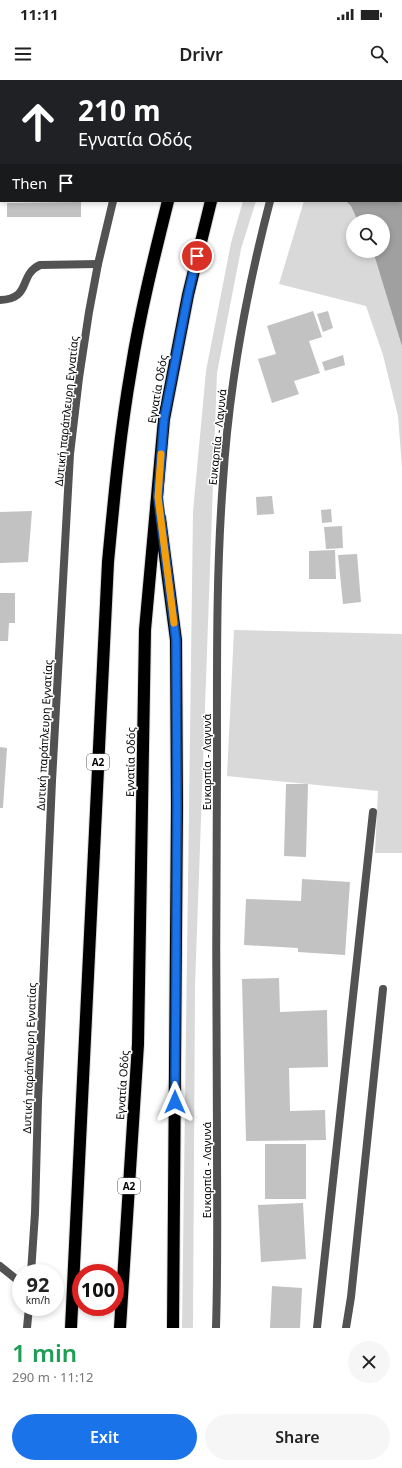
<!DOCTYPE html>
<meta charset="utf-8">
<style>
body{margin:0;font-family:"Noto Sans",sans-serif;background:#f6f6f6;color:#222;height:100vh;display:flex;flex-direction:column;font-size:15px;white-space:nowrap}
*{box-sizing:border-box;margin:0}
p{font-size:13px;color:#767676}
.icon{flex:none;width:22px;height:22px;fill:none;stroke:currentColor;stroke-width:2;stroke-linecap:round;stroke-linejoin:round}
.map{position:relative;height:1248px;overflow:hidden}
.drawer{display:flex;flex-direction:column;background:#fff;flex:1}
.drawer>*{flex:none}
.banner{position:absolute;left:0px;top:0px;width:402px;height:122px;box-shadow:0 2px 6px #0003;background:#202124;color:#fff;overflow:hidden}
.fabs{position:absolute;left:346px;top:134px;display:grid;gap:8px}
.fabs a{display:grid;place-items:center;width:44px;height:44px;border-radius:50%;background:#fff;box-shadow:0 2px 6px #0003;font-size:20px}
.speed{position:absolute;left:12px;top:1184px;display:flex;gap:8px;font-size:20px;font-weight:700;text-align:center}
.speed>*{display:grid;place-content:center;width:52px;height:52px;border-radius:50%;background:#fff;box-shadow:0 2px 6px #0003;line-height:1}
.speed small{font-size:10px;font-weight:400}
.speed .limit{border:6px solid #d22;background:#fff;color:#111}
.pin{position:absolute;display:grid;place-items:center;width:34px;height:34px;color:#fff;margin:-17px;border:2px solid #fff;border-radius:50%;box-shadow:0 1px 4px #0007}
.me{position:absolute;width:44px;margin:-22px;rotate:0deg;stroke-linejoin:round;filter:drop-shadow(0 0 3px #0008)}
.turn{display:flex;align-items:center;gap:14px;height:84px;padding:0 12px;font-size:18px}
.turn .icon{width:52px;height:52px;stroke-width:2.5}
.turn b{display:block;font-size:28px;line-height:34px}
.then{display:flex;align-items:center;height:38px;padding:0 12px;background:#0003;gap:8px;font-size:15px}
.round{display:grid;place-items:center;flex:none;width:42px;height:42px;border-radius:21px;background:#f6f6f6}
.headline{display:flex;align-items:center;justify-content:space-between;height:68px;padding:0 12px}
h1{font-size:24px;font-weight:600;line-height:30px;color:#1e9e55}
.primary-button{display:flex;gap:8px;margin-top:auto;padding:8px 12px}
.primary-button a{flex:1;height:46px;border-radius:24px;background:#1a73e8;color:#fff;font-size:16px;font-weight:600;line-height:46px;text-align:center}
.primary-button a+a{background:#f6f6f6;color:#222}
.status{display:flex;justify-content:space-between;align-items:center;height:28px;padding:0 20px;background:#fff;direction:ltr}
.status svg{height:11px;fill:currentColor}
header{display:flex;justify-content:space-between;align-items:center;height:52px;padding:0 12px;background:#fff;font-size:18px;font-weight:600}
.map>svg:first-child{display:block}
</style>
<div class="status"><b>11:11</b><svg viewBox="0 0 49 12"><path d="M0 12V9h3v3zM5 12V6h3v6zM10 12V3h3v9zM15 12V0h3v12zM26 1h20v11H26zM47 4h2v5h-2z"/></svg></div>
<header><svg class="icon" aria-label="menu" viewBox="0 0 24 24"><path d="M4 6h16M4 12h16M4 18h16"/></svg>Drivr<svg class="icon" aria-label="search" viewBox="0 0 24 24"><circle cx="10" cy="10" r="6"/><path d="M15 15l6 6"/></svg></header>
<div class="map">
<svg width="402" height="1248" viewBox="0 0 402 1248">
<rect width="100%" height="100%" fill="#fff"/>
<path fill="#d9d9d9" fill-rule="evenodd" d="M 342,0 L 402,0 L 402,388 L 398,336 L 383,275 L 366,226 L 279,204 L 304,121 L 401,121 L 401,1 L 341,1 ZM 353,141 L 383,141 L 383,171 L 353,171 Z
M 243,121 L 256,121 L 241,169 L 217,293 L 195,906 L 193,1248 L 182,1248 L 193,432 L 206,291 L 231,163 Z
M 234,550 L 402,554 L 402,773 L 375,773 L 378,711 L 227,696 Z"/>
<path fill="#a0a0a0" d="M 401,94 L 402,94 L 402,266 L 373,171 L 383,171 L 383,141 L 358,141 L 351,126 L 346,121 L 401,121 Z"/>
<path fill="#c2c2c2" d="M 81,122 L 81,137 L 7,137 L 7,123 Z
M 313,231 L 322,257 L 309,261 L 320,293 L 294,301 L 299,314 L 272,323 L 258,279 L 276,274 L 267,246 Z
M 328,231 L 333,248 L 323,252 L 317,234 Z
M 343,275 L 345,285 L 325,291 L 322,282 Z
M 272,416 L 274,434 L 257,435 L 256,417 Z
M 331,429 L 332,442 L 322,443 L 321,430 Z
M 32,431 L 28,482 L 0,483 L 0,432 Z
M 342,446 L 343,468 L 326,469 L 324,447 Z
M 335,470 L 336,499 L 309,499 L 309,471 Z
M 357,474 L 361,522 L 343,524 L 338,475 Z
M 0,513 L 15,513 L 15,543 L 9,543 L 8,561 L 0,561 Z
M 0,667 L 7,668 L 3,728 L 0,728 Z
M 286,704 L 308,704 L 306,777 L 284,776 Z
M 302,799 L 350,802 L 345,875 L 298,872 L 298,868 L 244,865 L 246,819 L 301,821 Z
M 279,898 L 280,932 L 327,930 L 328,987 L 289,988 L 290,1031 L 325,1030 L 326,1060 L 246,1061 L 242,899 Z
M 265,1064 L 306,1064 L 306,1119 L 265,1119 Z
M 303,1123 L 306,1179 L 261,1182 L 258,1125 Z
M 272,1206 L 302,1208 L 300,1248 L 270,1248 Z"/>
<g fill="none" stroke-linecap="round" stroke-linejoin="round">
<g stroke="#dbdbdb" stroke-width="14">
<path id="motorway" d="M 201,1 L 201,0
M 248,1 L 248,0
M 160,438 L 176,560 L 177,726 L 173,1248
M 71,1248 L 108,482 C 114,418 120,353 131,290 C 140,233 154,177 168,121
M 120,1248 L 138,964 L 145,550 L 164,339 L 188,215 L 211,121"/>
</g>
<path stroke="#525252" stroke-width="8" d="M 0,220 C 32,219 18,195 40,185 L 98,184
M 317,1248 L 373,732
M 346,1248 L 351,1217 L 383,909"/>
<path stroke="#525252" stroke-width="8" d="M 0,1186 L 21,1203"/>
<path stroke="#525252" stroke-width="8" d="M 148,1 L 148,0
M 307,1 L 307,0
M 31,1193 L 35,1133 L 38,1021 L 52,701 L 70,374 L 79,298 L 89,232 L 98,184 L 113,121
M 27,1248 L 29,1227
M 216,1248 C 218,1185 217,1123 217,1060 C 216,933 216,806 217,679 C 217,587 216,493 223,401 C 229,306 246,213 270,121"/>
<use href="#motorway" stroke="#000" stroke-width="12"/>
</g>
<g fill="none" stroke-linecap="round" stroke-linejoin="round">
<g stroke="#114b97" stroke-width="10">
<path id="route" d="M 175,1022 L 177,726 L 176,560 L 158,417 L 164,339 L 188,215 L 197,176"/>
</g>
<use href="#route" stroke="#1a73e8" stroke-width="7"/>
<path stroke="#f59e0b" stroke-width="7" d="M 161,374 L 158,417 L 174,543"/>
</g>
<g text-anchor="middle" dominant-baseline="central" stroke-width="3" stroke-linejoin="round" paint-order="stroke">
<g fill="#fff" stroke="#4c4c4c" stroke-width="1">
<rect x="87" y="674" width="22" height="16" rx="3"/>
<rect x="118" y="1098" width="22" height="16" rx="3"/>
</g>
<g font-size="10" font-weight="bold" fill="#000">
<text x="98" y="682">Α2</text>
<text x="129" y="1106">Α2</text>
</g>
<g font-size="11" fill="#000" stroke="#fff">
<text transform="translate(157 309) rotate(-80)">Εγνατία Οδός</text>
<text transform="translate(66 331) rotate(-84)">Δυτική παράπλευρη Εγνατίας</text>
<text transform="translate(217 357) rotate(-84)">Ευκαρπία - Λαγυνά</text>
<text transform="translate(44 655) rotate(-87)">Δυτική παράπλευρη Εγνατίας</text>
<text transform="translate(130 682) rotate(-89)">Εγνατία Οδός</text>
<text transform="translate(206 682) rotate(-90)">Ευκαρπία - Λαγυνά</text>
<text transform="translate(29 978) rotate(-88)">Δυτική παράπλευρη Εγνατίας</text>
<text transform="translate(122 1005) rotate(-86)">Εγνατία Οδός</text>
<text transform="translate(206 1090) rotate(-90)">Ευκαρπία - Λαγυνά</text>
</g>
</g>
</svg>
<div class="fabs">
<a><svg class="icon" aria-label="search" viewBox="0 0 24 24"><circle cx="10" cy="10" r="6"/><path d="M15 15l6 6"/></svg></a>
</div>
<div class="speed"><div>92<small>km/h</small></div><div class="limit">100</div></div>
<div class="pin" style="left:197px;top:176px;background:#d93025"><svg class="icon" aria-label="arrive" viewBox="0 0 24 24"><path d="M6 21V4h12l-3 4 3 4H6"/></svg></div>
<svg class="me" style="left:175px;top:1022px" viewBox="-20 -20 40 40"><path d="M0-17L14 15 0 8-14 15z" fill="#1a73e8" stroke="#fff" stroke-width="4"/></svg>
<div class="banner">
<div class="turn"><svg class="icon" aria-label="ahead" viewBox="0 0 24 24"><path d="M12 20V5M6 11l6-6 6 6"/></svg><div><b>210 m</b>Εγνατία Οδός</div></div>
<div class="then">Then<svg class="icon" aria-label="arrive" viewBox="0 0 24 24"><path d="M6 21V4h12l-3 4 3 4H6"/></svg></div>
</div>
</div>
<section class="drawer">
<div class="headline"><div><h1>1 min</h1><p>290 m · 11:12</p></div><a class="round"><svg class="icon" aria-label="close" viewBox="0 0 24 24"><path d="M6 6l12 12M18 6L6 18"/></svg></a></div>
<div class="primary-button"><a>Exit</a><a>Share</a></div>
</section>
